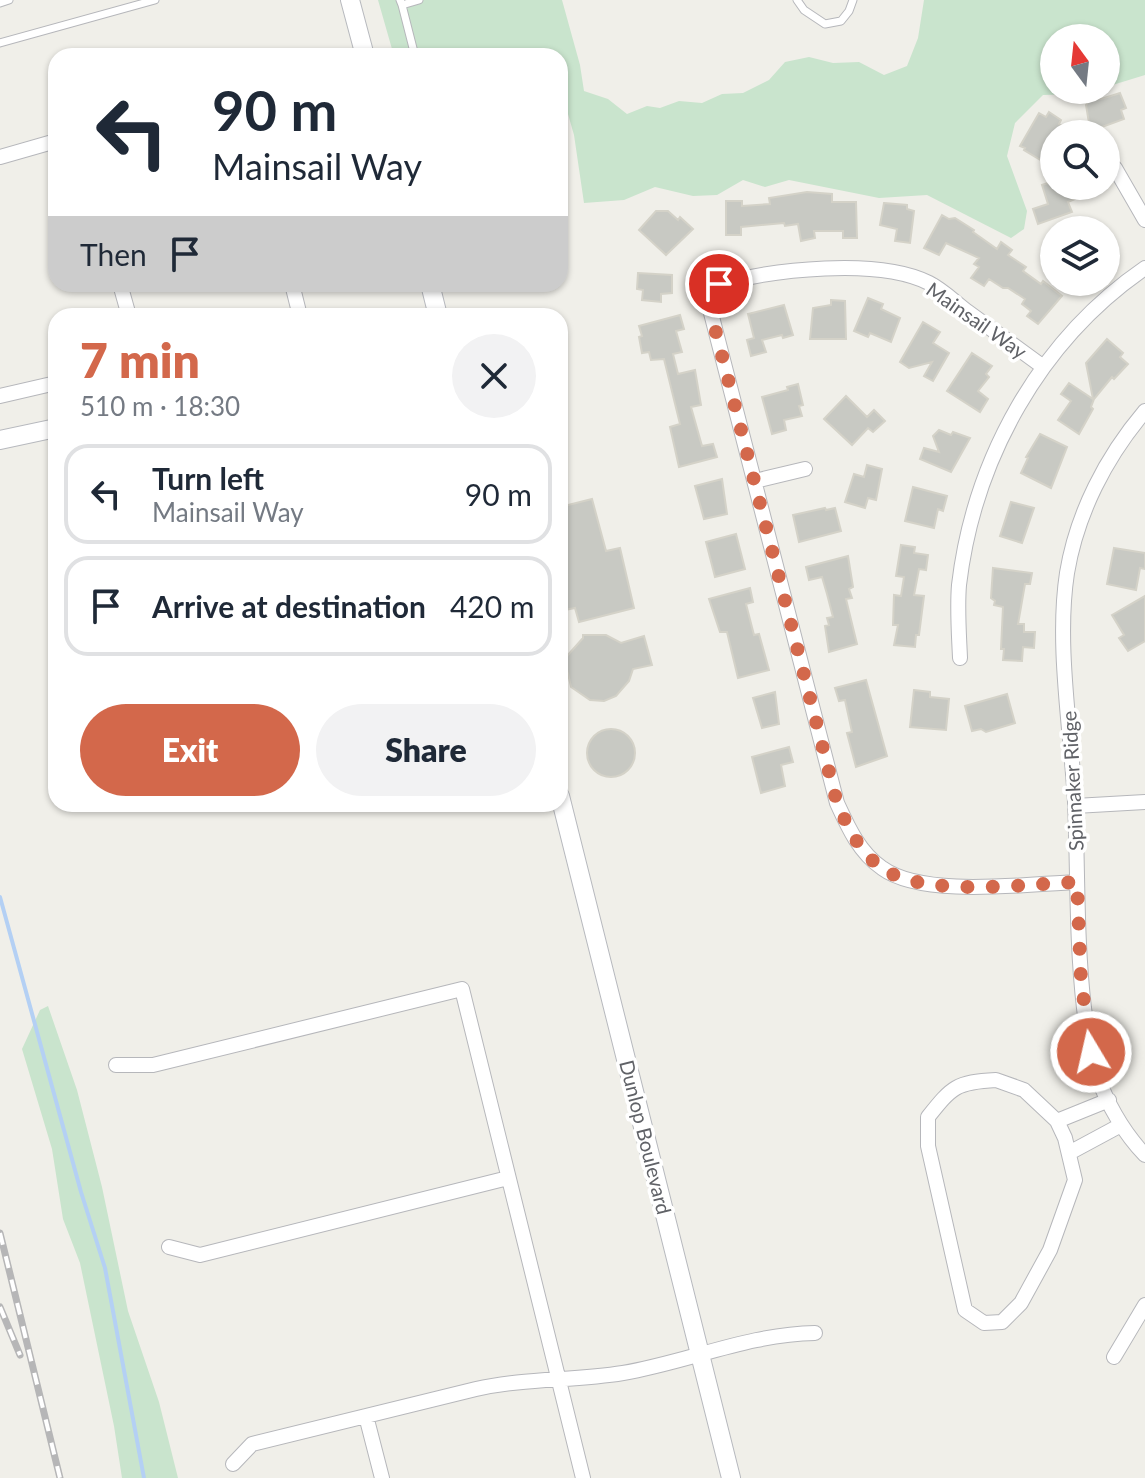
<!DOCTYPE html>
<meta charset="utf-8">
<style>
body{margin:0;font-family:Lato,sans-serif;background:#f2f2f3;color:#1f2937;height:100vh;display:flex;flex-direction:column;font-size:30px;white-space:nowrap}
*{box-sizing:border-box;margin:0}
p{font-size:26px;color:#747a83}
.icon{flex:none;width:44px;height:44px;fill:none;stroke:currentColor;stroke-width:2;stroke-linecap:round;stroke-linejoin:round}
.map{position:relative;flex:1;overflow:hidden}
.panel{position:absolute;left:48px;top:308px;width:520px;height:504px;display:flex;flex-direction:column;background:#fff;border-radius:24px;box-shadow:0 2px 6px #0004}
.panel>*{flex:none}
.guide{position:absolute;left:48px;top:48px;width:520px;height:244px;border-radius:24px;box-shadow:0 2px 6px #0004;background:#fff;color:#1f2937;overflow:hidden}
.needle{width:52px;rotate:345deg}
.tools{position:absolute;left:1040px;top:24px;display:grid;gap:16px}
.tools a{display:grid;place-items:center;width:80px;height:80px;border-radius:50%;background:#fff;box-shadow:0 2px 6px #0004;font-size:40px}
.pin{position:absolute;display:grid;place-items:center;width:68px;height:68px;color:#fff;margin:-34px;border:4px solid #fff;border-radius:50%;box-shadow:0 2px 8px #0007}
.me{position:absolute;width:88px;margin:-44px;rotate:351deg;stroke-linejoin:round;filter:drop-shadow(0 0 6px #0008)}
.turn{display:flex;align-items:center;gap:28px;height:168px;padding:0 32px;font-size:36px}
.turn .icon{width:104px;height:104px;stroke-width:2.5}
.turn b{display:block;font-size:56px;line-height:68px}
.then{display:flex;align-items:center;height:76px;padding:0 32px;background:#0003;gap:16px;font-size:30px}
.round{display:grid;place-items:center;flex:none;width:84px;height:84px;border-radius:42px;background:#f2f2f3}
.head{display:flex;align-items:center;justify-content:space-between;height:136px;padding:0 32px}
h1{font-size:48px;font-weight:800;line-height:60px;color:#d3684b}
.button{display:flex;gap:16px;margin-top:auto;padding:16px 32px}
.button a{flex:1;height:92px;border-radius:48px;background:#d3684b;color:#fff;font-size:32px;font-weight:800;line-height:92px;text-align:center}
.button a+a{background:#f2f2f3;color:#1f2937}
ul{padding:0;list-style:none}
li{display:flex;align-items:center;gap:24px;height:100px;margin:0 16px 12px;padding:0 16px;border:4px solid #e0e1e3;border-radius:24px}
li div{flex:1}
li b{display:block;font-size:30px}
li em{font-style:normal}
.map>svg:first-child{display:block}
</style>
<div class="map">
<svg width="1145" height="1478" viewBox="0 0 1145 1478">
<rect width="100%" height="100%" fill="#f0efe9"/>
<path fill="#c9e4cd" d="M 378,0 L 562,0 L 580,65 L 584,91 L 608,99 L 627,114 L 647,106 L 660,108 L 679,101 L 702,103 L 722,94 L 743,93 L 769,80 L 785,62 L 809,57 L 833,63 L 859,62 L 884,75 L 907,66 L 918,38 L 924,0 L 1145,0 L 1145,75 L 1106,87 L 1106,38 L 1054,38 L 1054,90 L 1096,90 L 1082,94 L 1043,95 L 1015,123 L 1007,156 L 1027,211 L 1024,229 L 1011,238 L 927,195 L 879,198 L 789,180 L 765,187 L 743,180 L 717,195 L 693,196 L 655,187 L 624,200 L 584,203 L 574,135 L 560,86 L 560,56 L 394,56 Z
M 48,1006 L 77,1090 L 102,1187 L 128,1311 L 159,1402 L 178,1478 L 122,1478 L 114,1426 L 80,1263 L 63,1219 L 52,1149 L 22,1049 L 40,1010 Z"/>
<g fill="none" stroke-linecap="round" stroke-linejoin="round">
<path stroke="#b4d0f4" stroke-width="4" d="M 0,897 L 81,1192 L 105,1268 L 144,1478"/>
</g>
<path fill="#c8c9c3" stroke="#d4d2c8" stroke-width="2" d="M 1120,93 L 1126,108 L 1121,110 L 1124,119 L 1094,130 L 1092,123 L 1089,123 L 1086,105 L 1092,97 L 1101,99 Z
M 1049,112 L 1061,120 L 1059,124 L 1077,134 L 1054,134 L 1054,153 L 1047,164 L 1024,150 L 1025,148 L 1020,146 L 1039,113 L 1046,117 Z
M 1054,181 L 1054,186 L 1070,186 L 1075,199 L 1068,202 L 1072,212 L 1038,224 L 1033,209 L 1048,204 L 1042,185 Z
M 807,192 L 832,194 L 832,202 L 856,202 L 857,238 L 843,238 L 843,231 L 814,231 L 815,238 L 801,241 L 798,224 L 785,226 L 784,223 L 741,227 L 741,235 L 726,235 L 726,201 L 742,201 L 742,206 L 770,204 L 769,198 Z
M 884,203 L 907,205 L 907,209 L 914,211 L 910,243 L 895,241 L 897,229 L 880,225 Z
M 656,211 L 668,211 L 678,220 L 680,217 L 693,229 L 666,255 L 639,230 Z
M 942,215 L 949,219 L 955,218 L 974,230 L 973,232 L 997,249 L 1001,242 L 1012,250 L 1008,255 L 1026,267 L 1023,271 L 1041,284 L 1043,281 L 1062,296 L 1038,324 L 1027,316 L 1031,311 L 1022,304 L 1025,299 L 1008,288 L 1003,288 L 989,279 L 984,286 L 971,278 L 979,267 L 974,264 L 979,258 L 946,243 L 939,255 L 924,248 Z
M 638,273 L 672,275 L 672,293 L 661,294 L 661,302 L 642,300 L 643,290 L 637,289 Z
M 868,298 L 883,304 L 881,309 L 900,318 L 891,342 L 870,333 L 868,337 L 854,331 Z
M 831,300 L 845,301 L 846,339 L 810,339 L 813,308 L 831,305 Z
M 784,305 L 793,335 L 783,338 L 782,335 L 762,340 L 766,352 L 751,356 L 747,340 L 754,338 L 748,314 Z
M 680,315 L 684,329 L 676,331 L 682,352 L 673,354 L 678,374 L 695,370 L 701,405 L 691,407 L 702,446 L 713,444 L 717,457 L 679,467 L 670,427 L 680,424 L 664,359 L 651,360 L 649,352 L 642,353 L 639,337 L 642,336 L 639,326 Z
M 923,322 L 940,332 L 933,343 L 949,353 L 933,381 L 924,376 L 932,362 L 909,368 L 900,362 Z
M 1107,339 L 1123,353 L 1120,357 L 1128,364 L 1114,379 L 1112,377 L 1094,399 L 1091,407 L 1093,409 L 1079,434 L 1058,420 L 1071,401 L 1061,394 L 1069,383 L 1093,399 L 1086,363 Z
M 972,353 L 992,366 L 986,374 L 989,377 L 978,391 L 988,399 L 980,412 L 947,391 Z
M 798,384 L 803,405 L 799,406 L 802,416 L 784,420 L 786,430 L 772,434 L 762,397 L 788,390 L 787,387 Z
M 846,396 L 867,417 L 874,410 L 885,421 L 873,432 L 868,428 L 852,445 L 824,419 Z
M 939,430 L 951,435 L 953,432 L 970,438 L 951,472 L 920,459 L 924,448 L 939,452 L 933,436 Z
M 1040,434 L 1067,447 L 1051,488 L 1021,473 L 1028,458 L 1026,457 Z
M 867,465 L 882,469 L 876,500 L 868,498 L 865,508 L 845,502 L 854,474 L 864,477 Z
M 722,479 L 727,514 L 704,519 L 695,486 Z
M 913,487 L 947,496 L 943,511 L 938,509 L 934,528 L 905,521 Z
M 592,499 L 606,551 L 620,548 L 634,608 L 579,622 L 575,608 L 560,611 L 560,576 L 567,574 L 560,539 L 560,507 Z
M 1011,502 L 1034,508 L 1022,543 L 1000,536 Z
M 825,508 L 826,510 L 835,508 L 841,531 L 799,542 L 793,515 Z
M 736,534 L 745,569 L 715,577 L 706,542 Z
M 901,545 L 915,547 L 914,553 L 928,555 L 926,570 L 919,569 L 914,595 L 924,596 L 919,635 L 916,635 L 915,647 L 894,645 L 898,625 L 893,625 L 894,595 L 901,596 L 904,577 L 896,576 Z
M 1114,548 L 1145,553 L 1145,569 L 1140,568 L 1136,590 L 1107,584 Z
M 848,556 L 853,587 L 849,589 L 852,598 L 846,599 L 857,644 L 829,652 L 825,626 L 829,625 L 827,618 L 833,617 L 827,594 L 822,577 L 809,580 L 806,567 Z
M 993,568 L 1032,573 L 1030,584 L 1025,584 L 1018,624 L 1024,624 L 1024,632 L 1035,632 L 1034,648 L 1023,647 L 1022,661 L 1003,660 L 1004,649 L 1001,649 L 1003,607 L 994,605 L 995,601 L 991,598 Z
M 750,588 L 753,602 L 746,604 L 754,635 L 759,634 L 769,670 L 738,678 L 727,632 L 720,632 L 709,599 Z
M 1145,596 L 1145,641 L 1128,651 L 1119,638 L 1124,635 L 1112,615 Z
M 583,635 L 606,635 L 621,643 L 644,636 L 652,665 L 633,669 L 629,681 L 616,696 L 604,701 L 590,700 L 571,687 L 566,665 L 567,656 L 583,638 Z
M 866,680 L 887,756 L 856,767 L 847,733 L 852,732 L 845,700 L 839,701 L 835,688 Z
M 914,690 L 930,692 L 930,697 L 949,699 L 946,730 L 910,727 Z
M 775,692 L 779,724 L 762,728 L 753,698 Z
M 1007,694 L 1015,723 L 986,732 L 981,729 L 972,731 L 965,706 Z
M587 753a24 24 0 1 1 48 0a24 24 0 1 1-48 0Z
M 789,747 L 793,762 L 781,765 L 785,786 L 761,793 L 752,757 Z"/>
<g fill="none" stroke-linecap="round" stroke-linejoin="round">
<g stroke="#b6b7bb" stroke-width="9">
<path id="lane" d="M 400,0 L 402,5 L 419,0
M 797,0 L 804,10 L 825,24 L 841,21 L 849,11 L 853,0
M 0,3 L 9,0
M 402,5 L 415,56
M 0,43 L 155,0"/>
</g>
<g stroke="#b6b7bb" stroke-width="16">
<path id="street" d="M 0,157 L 56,141
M 1115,168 L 1145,220
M 120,284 L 129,316
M 292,284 L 300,316
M 1042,366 C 1017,348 993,330 968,312 C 956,303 943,290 929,283 C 877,257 773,270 719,284 L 712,297 L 711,313 L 837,803 C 848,827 859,852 882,868 C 923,898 1026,884 1077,882
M 0,396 L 56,383
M 1145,411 C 1106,457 1077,513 1067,573 C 1056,644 1071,729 1075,802 C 1078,871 1076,939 1084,1008 C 1087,1029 1088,1053 1096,1073 C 1107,1103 1123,1132 1145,1155
M 755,481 L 805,469
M 960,658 C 959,634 957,609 959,585 C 974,459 1040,340 1145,268
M 1075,806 L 1145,802
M 116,1065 L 153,1065 L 462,989 L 583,1478
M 996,1080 L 1024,1090 L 1057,1121 L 1065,1138 L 1075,1180 L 1050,1250 L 1021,1303 L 1002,1322 L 984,1323 L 965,1310 L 928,1146 L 928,1117 C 952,1087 956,1082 996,1080 Z
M 1057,1121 L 1109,1100
M 1069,1153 L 1121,1125
M 169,1247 L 200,1255 L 508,1178
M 1114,1357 L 1145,1305
M 366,1416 L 382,1478
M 233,1464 L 252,1444 L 476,1389 C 525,1378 574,1381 623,1373 C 688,1362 749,1334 815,1333"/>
</g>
<g stroke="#b7b9be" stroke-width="20">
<path id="secondary" d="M 350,0 L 365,56
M 430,284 L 438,316
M 0,440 L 56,428
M 560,796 L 731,1478"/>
</g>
<use href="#lane" stroke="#fff" stroke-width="7"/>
<use href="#street" stroke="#fff" stroke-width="14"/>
<use href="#secondary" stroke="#fff" stroke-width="18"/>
<g stroke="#b6b6b7" stroke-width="7">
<path id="rail" d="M 0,1233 L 60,1478
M 0,1307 L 20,1355"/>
</g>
<use href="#rail" stroke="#fff" stroke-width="4" stroke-dasharray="12" stroke-linecap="butt"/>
</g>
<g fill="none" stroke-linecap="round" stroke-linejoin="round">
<path stroke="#d3684b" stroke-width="14" stroke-dasharray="0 25.2" d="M 719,284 L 712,297 L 711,313 L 837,803 C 848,827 859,852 882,868 C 923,898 1027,884 1077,882 L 1081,980 L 1091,1052"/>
</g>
<g text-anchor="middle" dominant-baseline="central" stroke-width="7" stroke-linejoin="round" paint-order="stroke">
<g font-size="20" fill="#606267" stroke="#fff">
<text transform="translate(977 320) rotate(35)">Mainsail Way</text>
<text transform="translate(1072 781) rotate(-93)">Spinnaker Ridge</text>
<text transform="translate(646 1137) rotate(76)">Dunlop Boulevard</text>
</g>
</g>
</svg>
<div class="tools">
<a><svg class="needle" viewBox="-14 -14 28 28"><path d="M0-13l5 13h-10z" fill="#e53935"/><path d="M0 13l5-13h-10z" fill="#747a83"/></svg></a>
<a><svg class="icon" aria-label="search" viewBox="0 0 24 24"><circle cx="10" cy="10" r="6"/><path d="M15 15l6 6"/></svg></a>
<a><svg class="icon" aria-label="layers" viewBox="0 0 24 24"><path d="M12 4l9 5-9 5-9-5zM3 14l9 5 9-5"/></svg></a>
</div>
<div class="pin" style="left:719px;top:284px;background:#d93025"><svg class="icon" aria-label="arrive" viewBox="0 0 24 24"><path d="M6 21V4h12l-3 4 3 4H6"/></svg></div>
<svg class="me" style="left:1091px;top:1052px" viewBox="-20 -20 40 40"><circle r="17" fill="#d3684b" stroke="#fff" stroke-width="3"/><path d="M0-11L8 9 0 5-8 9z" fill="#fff"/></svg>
<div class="guide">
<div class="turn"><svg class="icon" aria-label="left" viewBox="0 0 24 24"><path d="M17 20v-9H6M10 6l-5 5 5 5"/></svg><div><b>90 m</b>Mainsail Way</div></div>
<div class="then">Then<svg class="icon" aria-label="arrive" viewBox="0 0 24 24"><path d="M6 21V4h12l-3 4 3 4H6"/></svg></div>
</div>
<section class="panel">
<div class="head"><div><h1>7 min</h1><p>510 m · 18:30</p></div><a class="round"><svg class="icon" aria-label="close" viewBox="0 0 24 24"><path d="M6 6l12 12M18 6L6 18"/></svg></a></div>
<ul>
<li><svg class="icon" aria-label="left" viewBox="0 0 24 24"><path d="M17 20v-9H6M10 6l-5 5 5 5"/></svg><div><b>Turn left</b><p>Mainsail Way</p></div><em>90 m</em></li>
<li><svg class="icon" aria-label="arrive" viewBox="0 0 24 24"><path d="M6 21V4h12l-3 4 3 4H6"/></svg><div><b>Arrive at destination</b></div><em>420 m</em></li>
</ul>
<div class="button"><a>Exit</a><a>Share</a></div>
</section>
</div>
